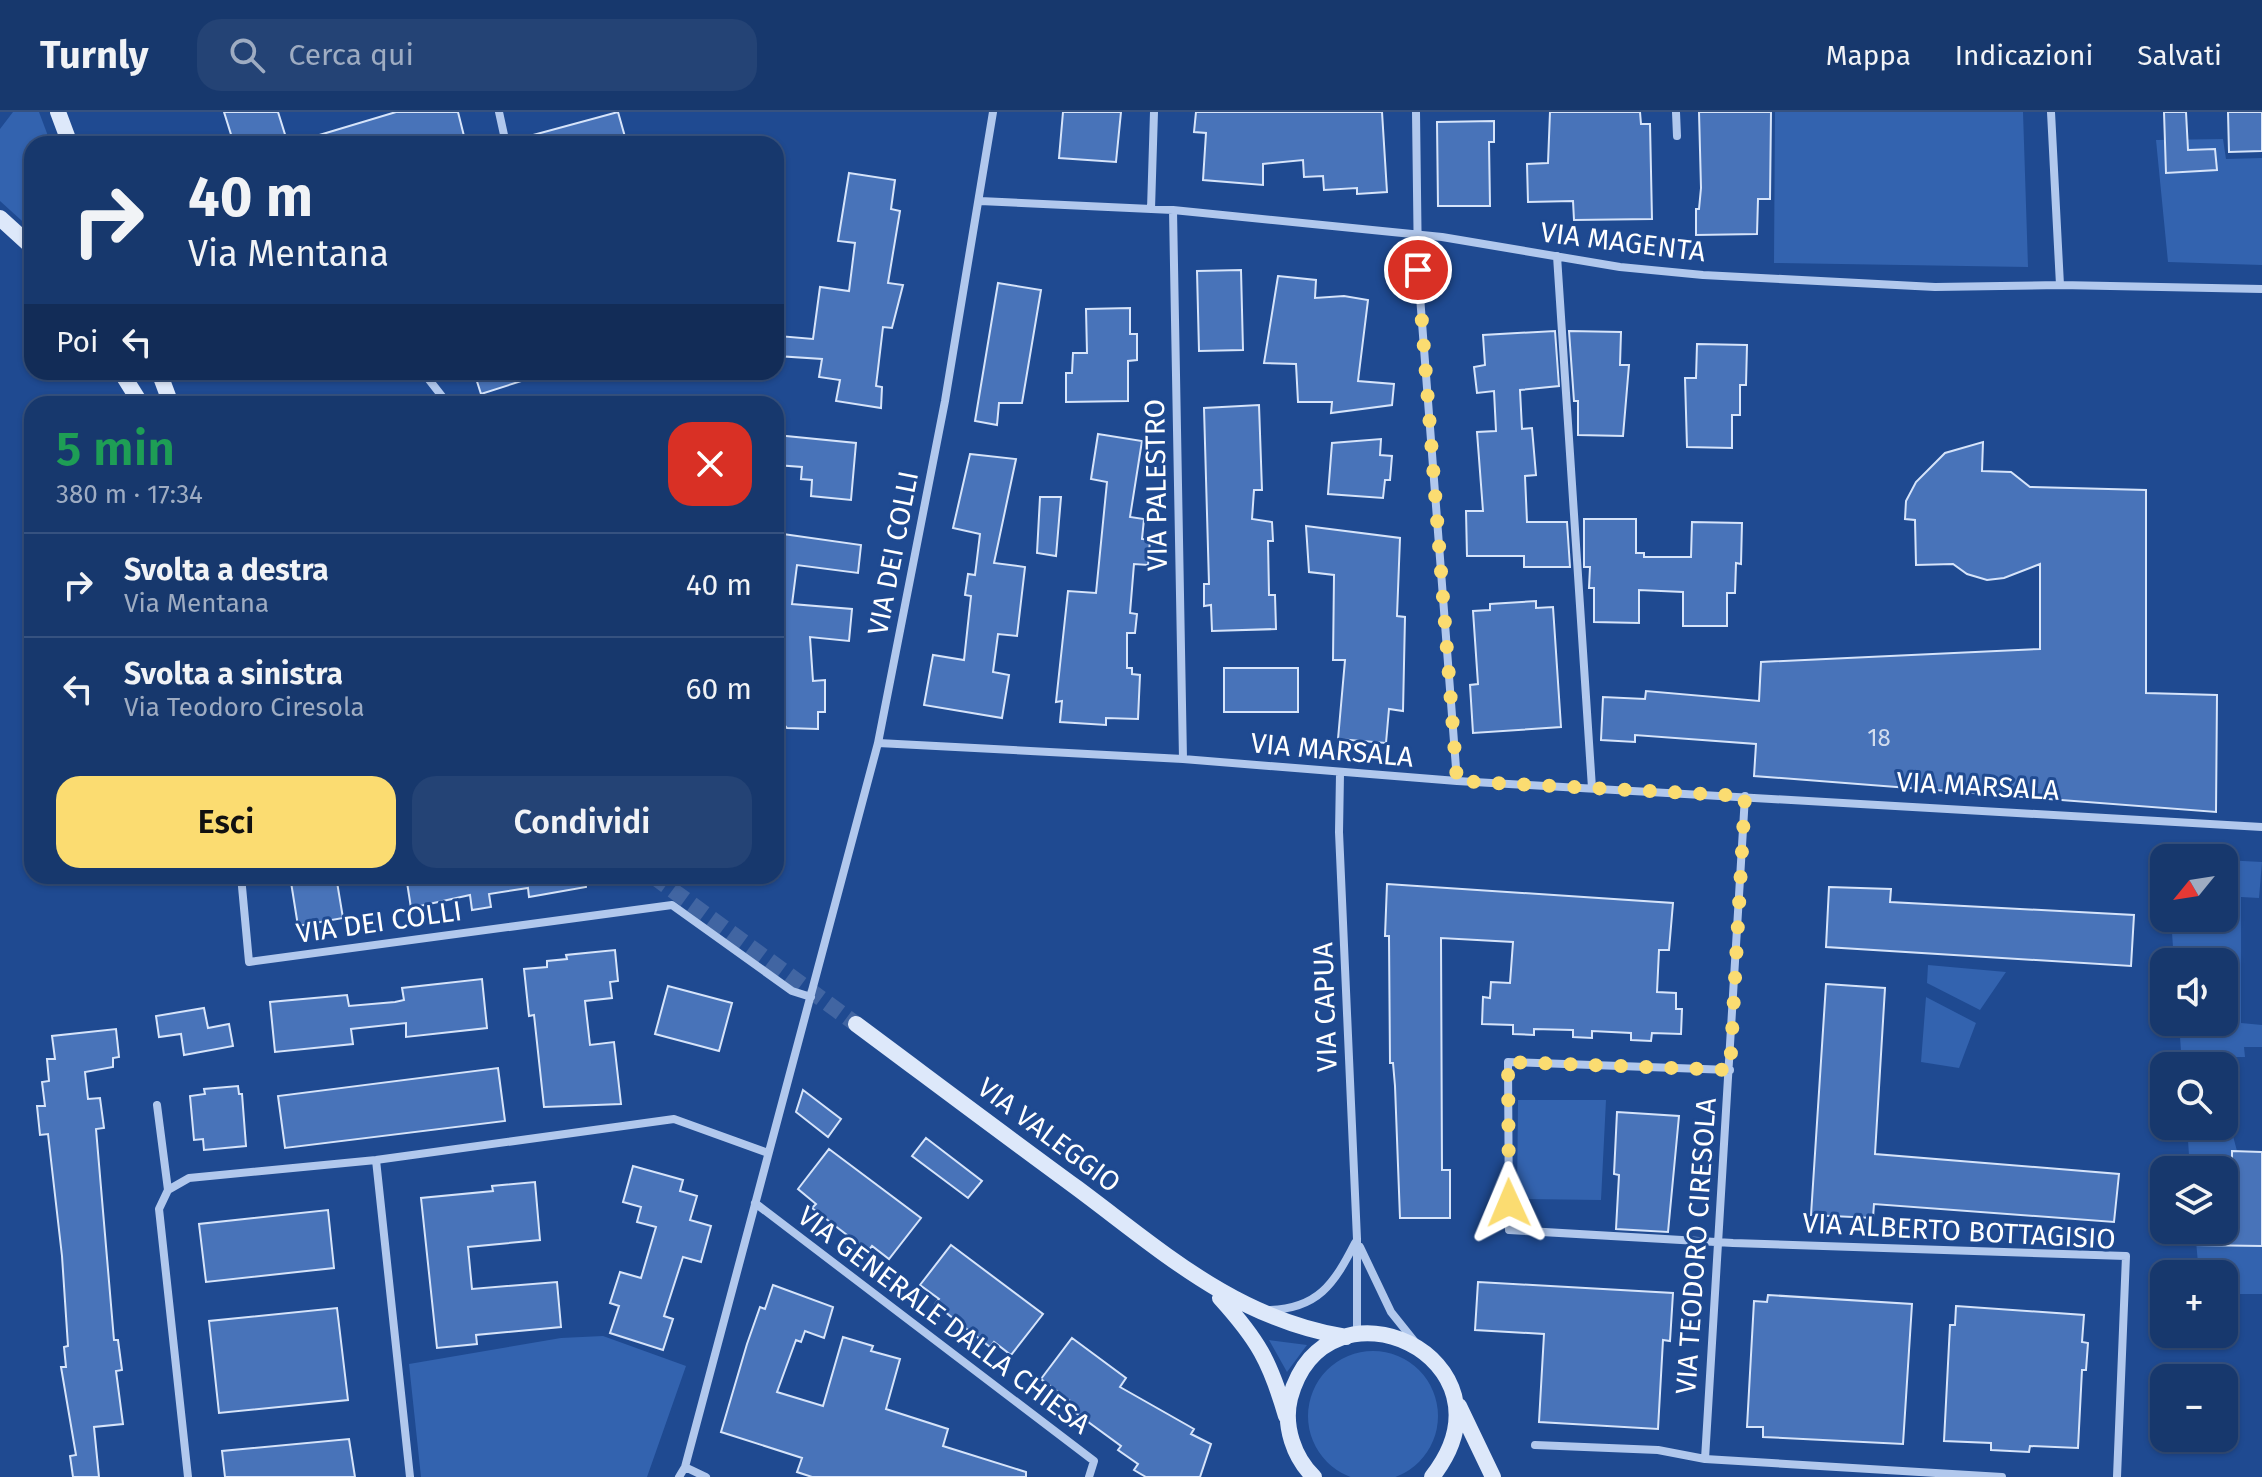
<!DOCTYPE html>
<html lang="it">
<meta charset="utf-8">
<style>
body{margin:0;font-family:"Fira Sans",sans-serif;background:#244375;color:#f1f3f6;height:100vh;display:flex;flex-direction:column;font-size:30px;white-space:nowrap}
*{box-sizing:border-box;margin:0}
p{font-size:26px;color:#9eacc2}
.icon{flex:none;width:44px;height:44px;fill:none;stroke:currentColor;stroke-width:2;stroke-linecap:round;stroke-linejoin:round}
.map{position:relative;flex:1;overflow:hidden}
.details{position:absolute;left:24px;top:284px;width:760px;height:488px;display:flex;flex-direction:column;background:#17386d;border-radius:24px;box-shadow:0 2px 6px #0004,0 0 0 2px #365280}
.details>*{flex:none}
.banner{position:absolute;left:24px;top:24px;width:760px;height:244px;border-radius:24px;box-shadow:0 2px 6px #0004,0 0 0 2px #365280;background:#17386d;color:#f1f3f6;overflow:hidden}
.needle{width:52px;rotate:240deg}
.controls{position:absolute;left:2150px;top:732px;display:grid;gap:16px}
.controls a{display:grid;place-items:center;width:88px;height:88px;border-radius:16px;background:#17386d;box-shadow:0 2px 6px #0004,0 0 0 2px #365280;font-size:40px}
.pin{position:absolute;display:grid;place-items:center;width:68px;height:68px;color:#fff;margin:-34px;border:4px solid #fff;border-radius:50%;box-shadow:0 2px 8px #0007}
.me{position:absolute;width:88px;margin:-44px;rotate:359deg;stroke-linejoin:round;filter:drop-shadow(0 0 6px #0008)}
.turn{display:flex;align-items:center;gap:28px;height:168px;padding:0 32px;font-size:36px}
.turn .icon{width:104px;height:104px;stroke-width:2.5}
.turn b{display:block;font-size:56px;line-height:68px}
.then{display:flex;align-items:center;height:76px;padding:0 32px;background:#0003;gap:16px;font-size:30px}
.round{display:grid;place-items:center;flex:none;width:84px;height:84px;border-radius:24px;background:#244375}
.summary{display:flex;align-items:center;justify-content:space-between;height:136px;padding:0 32px}
h1{font-size:48px;font-weight:600;line-height:60px;color:#1e9e55}
.action{display:flex;gap:16px;margin-top:auto;padding:16px 32px}
.action a{flex:1;height:92px;border-radius:24px;background:#fbdc71;color:#111;font-size:32px;font-weight:600;line-height:92px;text-align:center}
.action a+a{background:#244375;color:#f1f3f6}
ul{padding:0;list-style:none}
li{display:flex;align-items:center;gap:24px;height:104px;padding:0 32px;border-top:2px solid #365280}
li div{flex:1}
li b{display:block;font-size:30px}
li em{font-style:normal}
header{display:flex;align-items:center;gap:48px;box-sizing:border-box;height:112px;padding:0 40px;background:#17386d;border-bottom:2px solid #365280}
header strong{font-size:38px}
nav{display:flex;gap:44px;margin-inline-start:auto;font-size:28px}
.search{width:560px;height:72px;background:#244375;display:flex;align-items:center;gap:20px;box-sizing:border-box;padding:0 28px;border-radius:24px;color:#9eacc2;font-size:30px}
.map>svg:first-child{display:block}
</style>
<header>
<strong>Turnly</strong>
<div class="search"><svg class="icon" aria-label="search" viewBox="0 0 24 24"><circle cx="10" cy="10" r="6"/><path d="M15 15l6 6"/></svg>Cerca qui</div>
<nav><a>Mappa</a><a>Indicazioni</a><a>Salvati</a></nav>
</header>
<div class="map">
<svg width="2262" height="1365" viewBox="0 0 2262 1365">
<rect width="100%" height="100%" fill="#1f4a91"/>
<path fill="#3363af" d="M 13,0 L 39,0 L 51,32 L 32,32 L 32,118 L 0,89 L 0,17 Z
M 1775,0 L 2023,0 L 2028,155 L 1774,151 Z
M 2223,27 L 2226,47 L 2262,46 L 2262,153 L 2168,150 L 2156,28 Z
M 2224,748 L 2262,750 L 2259,786 L 2241,785 L 2241,911 L 2262,913 L 2262,935 L 2244,935 L 2245,945 L 2212,945 L 2214,954 L 2182,954 L 2179,910 L 2224,910 L 2224,850 L 2174,850 L 2171,806 L 2224,806 Z
M 1928,853 L 2006,860 L 1980,898 L 1927,871 Z
M 1926,885 L 1976,911 L 1959,956 L 1921,950 Z
M 1518,988 L 1606,988 L 1601,1088 L 1517,1087 Z
M 2224,990 L 2237,1039 L 2262,1043 L 2262,1182 L 2224,1182 L 2224,1162 L 2199,1162 L 2195,1118 L 2224,1118 L 2224,1058 L 2190,1058 L 2187,1014 L 2224,1014 Z
M 603,1224 L 686,1254 L 647,1365 L 421,1365 L 409,1252 L 561,1226 Z
M 1269,1228 L 1307,1233 L 1287,1260 Z
M1308 1304a65 65 0 1 1 130 0a65 65 0 1 1-130 0Z"/>
<path fill="#4873b9" stroke="#d6e4fa" stroke-width="2" d="M 224,0 L 278,0 L 288,32 L 234,32 Z
M 396,0 L 458,0 L 464,24 L 436,32 L 307,32 L 306,27 Z
M 618,0 L 627,32 L 523,32 L 522,26 Z
M 1063,0 L 1121,0 L 1116,50 L 1059,46 Z
M 1196,0 L 1382,0 L 1387,80 L 1357,82 L 1357,76 L 1324,78 L 1323,64 L 1304,65 L 1303,48 L 1263,52 L 1263,73 L 1203,68 L 1206,21 L 1194,20 Z
M 1550,0 L 1640,0 L 1641,12 L 1650,12 L 1652,107 L 1574,108 L 1573,89 L 1528,90 L 1527,52 L 1548,51 Z
M 1699,0 L 1771,0 L 1770,87 L 1758,87 L 1757,122 L 1696,123 L 1696,97 L 1699,97 L 1701,76 Z
M 2164,0 L 2186,0 L 2188,38 L 2215,37 L 2217,58 L 2166,61 Z
M 2228,0 L 2262,0 L 2262,39 L 2229,40 Z
M 1494,9 L 1494,30 L 1489,30 L 1490,94 L 1438,94 L 1437,10 Z
M 849,61 L 895,68 L 891,97 L 900,99 L 888,171 L 903,173 L 892,216 L 883,215 L 876,274 L 882,275 L 881,296 L 836,289 L 840,268 L 819,265 L 822,247 L 777,244 L 779,224 L 813,227 L 820,175 L 849,179 L 855,131 L 838,129 Z
M 1241,158 L 1243,238 L 1199,239 L 1197,159 Z
M 1278,164 L 1316,168 L 1315,186 L 1344,184 L 1368,188 L 1358,269 L 1394,272 L 1392,293 L 1331,301 L 1332,290 L 1298,290 L 1296,252 L 1264,251 Z
M 998,171 L 1041,178 L 1022,291 L 999,291 L 997,313 L 975,309 Z
M 1130,196 L 1130,222 L 1137,222 L 1137,248 L 1128,249 L 1128,289 L 1066,290 L 1066,261 L 1072,261 L 1073,241 L 1087,241 L 1086,197 Z
M 1555,219 L 1559,274 L 1520,278 L 1522,317 L 1532,316 L 1536,363 L 1525,364 L 1527,410 L 1567,410 L 1570,455 L 1524,455 L 1524,444 L 1467,444 L 1466,399 L 1483,399 L 1477,320 L 1496,319 L 1494,279 L 1477,281 L 1474,255 L 1485,253 L 1483,223 Z
M 1569,219 L 1621,220 L 1620,253 L 1629,253 L 1623,324 L 1578,323 L 1578,289 L 1574,289 Z
M 1697,232 L 1747,233 L 1746,273 L 1740,273 L 1740,303 L 1732,303 L 1732,336 L 1687,335 L 1685,266 L 1696,266 Z
M 474,260 L 536,260 L 537,264 L 481,282 Z
M 1259,293 L 1262,378 L 1254,378 L 1252,407 L 1272,410 L 1273,429 L 1268,429 L 1269,483 L 1275,483 L 1276,517 L 1212,519 L 1211,493 L 1204,494 L 1204,472 L 1209,472 L 1204,296 Z
M 1098,322 L 1142,329 L 1130,405 L 1144,407 L 1142,427 L 1150,428 L 1148,453 L 1134,452 L 1130,501 L 1137,502 L 1135,521 L 1127,521 L 1127,556 L 1132,556 L 1132,562 L 1140,563 L 1138,607 L 1106,606 L 1106,613 L 1060,610 L 1062,589 L 1056,590 L 1068,479 L 1096,481 L 1107,370 L 1091,367 Z
M 776,323 L 856,331 L 851,388 L 811,384 L 812,368 L 801,367 L 802,355 L 776,353 Z
M 1381,327 L 1380,343 L 1392,344 L 1390,368 L 1385,368 L 1383,386 L 1328,382 L 1332,331 Z
M 1983,330 L 1982,359 L 2011,360 L 2030,375 L 2146,378 L 2146,581 L 2217,583 L 2216,700 L 1754,664 L 1756,632 L 1635,623 L 1635,630 L 1601,628 L 1603,585 L 1645,587 L 1646,579 L 1759,589 L 1761,550 L 2040,537 L 2040,452 L 2004,466 L 1987,468 L 1967,462 L 1953,452 L 1916,453 L 1915,408 L 1905,407 L 1906,389 L 1916,370 L 1945,341 Z
M 970,342 L 1016,347 L 994,451 L 1025,455 L 1017,524 L 998,522 L 993,560 L 1009,563 L 1002,606 L 924,593 L 933,543 L 964,548 L 971,484 L 965,483 L 968,462 L 975,463 L 980,422 L 953,416 Z
M 1040,385 L 1061,385 L 1056,444 L 1037,441 Z
M 1584,407 L 1636,407 L 1636,441 L 1644,441 L 1644,445 L 1691,445 L 1692,410 L 1742,411 L 1741,452 L 1736,451 L 1735,481 L 1727,481 L 1727,514 L 1683,514 L 1683,480 L 1639,478 L 1639,511 L 1594,510 L 1594,476 L 1589,476 L 1590,455 L 1584,455 Z
M 1306,414 L 1400,426 L 1397,504 L 1405,505 L 1403,599 L 1389,597 L 1386,631 L 1338,627 L 1345,548 L 1333,548 L 1334,463 L 1309,460 Z
M 776,421 L 861,433 L 858,461 L 797,453 L 792,492 L 852,497 L 849,529 L 810,525 L 813,569 L 825,568 L 825,600 L 818,600 L 818,617 L 787,616 L 776,602 Z
M 1536,489 L 1536,496 L 1553,495 L 1561,615 L 1473,621 L 1470,573 L 1478,572 L 1473,499 L 1490,498 L 1490,492 Z
M 1224,556 L 1298,556 L 1298,600 L 1224,600 Z
M 290,764 L 336,764 L 343,806 L 298,814 Z
M 406,764 L 585,764 L 586,775 L 529,785 L 528,776 L 489,782 L 491,795 L 472,798 L 470,783 L 411,796 Z
M 1387,772 L 1673,791 L 1669,838 L 1659,838 L 1657,880 L 1676,881 L 1676,897 L 1682,897 L 1681,922 L 1652,921 L 1651,929 L 1631,928 L 1631,921 L 1592,919 L 1592,926 L 1573,925 L 1573,918 L 1534,917 L 1534,923 L 1513,922 L 1513,913 L 1482,912 L 1483,885 L 1490,886 L 1491,870 L 1510,871 L 1513,830 L 1441,826 L 1442,1058 L 1450,1058 L 1450,1106 L 1400,1106 L 1395,974 L 1393,951 L 1390,951 L 1389,824 L 1385,824 Z
M 1829,775 L 1891,777 L 1890,790 L 2134,803 L 2131,854 L 1826,835 Z
M 615,838 L 618,869 L 610,870 L 612,886 L 585,889 L 590,933 L 614,930 L 621,992 L 544,995 L 534,903 L 529,904 L 524,857 L 547,855 L 547,849 L 567,847 L 566,843 Z
M 482,867 L 487,916 L 406,925 L 406,911 L 351,917 L 353,932 L 275,940 L 270,890 L 347,883 L 349,894 L 395,890 L 404,888 L 402,876 Z
M 1826,872 L 1885,876 L 1875,1042 L 2119,1062 L 2114,1110 L 1874,1092 L 1873,1106 L 1811,1103 Z
M 668,874 L 732,891 L 719,939 L 655,922 Z
M 204,896 L 208,916 L 229,912 L 233,934 L 184,943 L 181,922 L 159,925 L 156,904 Z
M 116,917 L 119,945 L 113,946 L 113,955 L 85,960 L 88,987 L 100,986 L 104,1016 L 96,1017 L 114,1228 L 118,1228 L 122,1258 L 116,1259 L 123,1312 L 94,1315 L 99,1365 L 73,1365 L 70,1344 L 76,1343 L 61,1255 L 66,1255 L 64,1235 L 68,1234 L 62,1144 L 48,1022 L 40,1023 L 37,994 L 45,994 L 42,970 L 49,969 L 47,947 L 55,947 L 52,924 Z
M 498,956 L 505,1009 L 285,1036 L 278,984 Z
M 238,974 L 239,982 L 242,982 L 246,1034 L 204,1038 L 203,1027 L 194,1028 L 190,984 L 205,982 L 204,977 Z
M 803,978 L 841,1007 L 828,1025 L 796,1000 Z
M 1617,1000 L 1679,1004 L 1668,1120 L 1616,1117 L 1619,1063 L 1614,1062 Z
M 926,1026 L 982,1069 L 968,1086 L 912,1044 Z
M 829,1037 L 921,1106 L 889,1147 L 872,1134 L 868,1139 L 834,1113 L 812,1096 L 816,1092 L 798,1077 Z
M 2232,1039 L 2262,1040 L 2262,1134 L 2194,1133 L 2238,1112 L 2224,1086 L 2224,1066 L 2232,1070 Z
M 633,1054 L 683,1068 L 680,1079 L 697,1084 L 690,1108 L 711,1114 L 701,1150 L 683,1145 L 664,1204 L 673,1207 L 663,1238 L 610,1221 L 619,1194 L 610,1191 L 620,1160 L 641,1166 L 656,1115 L 637,1110 L 641,1095 L 623,1090 Z
M 535,1070 L 540,1128 L 468,1135 L 472,1177 L 557,1170 L 561,1215 L 476,1223 L 477,1232 L 437,1236 L 421,1086 L 493,1079 L 492,1074 Z
M 328,1098 L 334,1156 L 206,1170 L 199,1112 Z
M 951,1133 L 1043,1202 L 1011,1243 L 994,1230 L 990,1235 L 935,1192 L 939,1187 L 920,1173 Z
M 1478,1170 L 1673,1181 L 1670,1229 L 1663,1228 L 1658,1317 L 1539,1310 L 1544,1222 L 1475,1218 Z
M 773,1173 L 833,1195 L 824,1226 L 805,1219 L 801,1230 L 796,1228 L 777,1280 L 823,1294 L 843,1225 L 873,1234 L 871,1239 L 900,1247 L 886,1297 L 948,1317 L 943,1334 L 1026,1360 L 1026,1365 L 812,1365 L 797,1360 L 802,1346 L 721,1320 L 747,1232 L 760,1195 L 765,1197 Z
M 1768,1183 L 1912,1192 L 1903,1332 L 1763,1325 L 1763,1315 L 1747,1315 L 1754,1189 L 1767,1190 Z
M 1956,1194 L 2084,1203 L 2082,1230 L 2088,1231 L 2086,1258 L 2082,1258 L 2078,1336 L 2030,1334 L 2029,1340 L 1991,1338 L 1991,1331 L 1944,1329 L 1950,1213 L 1955,1213 Z
M 337,1196 L 348,1288 L 219,1301 L 209,1209 Z
M 1072,1226 L 1126,1266 L 1120,1275 L 1194,1317 L 1191,1322 L 1211,1332 L 1200,1365 L 1146,1365 L 1134,1358 L 1138,1352 L 1118,1338 L 1121,1334 L 1065,1293 L 1069,1288 L 1041,1267 Z
M 349,1327 L 355,1365 L 225,1365 L 222,1339 Z"/>
<g fill="none" stroke-linecap="round" stroke-linejoin="round">
<path stroke="#4165a2" stroke-width="16" stroke-dasharray="16 8" stroke-linecap="butt" d="M 653,764 L 856,912"/>
<path stroke="#b1c8ed" stroke-width="8" d="M 499,0 L 506,32
M 1416,0 L 1418,158 L 1457,669
M 1676,0 L 1677,24
M 2051,0 L 2060,173
M 776,45 L 776,59
M 980,89 L 1173,98 L 1442,125 L 1620,155 L 1703,163 L 1935,175 L 2060,173 L 2262,177
M 1151,97 L 1154,0
M 1173,98 L 1183,647
M 1557,144 L 1592,676
M 423,260 L 448,292
M 878,631 L 1183,647 L 1457,669 L 2262,715
M 1340,662 L 1339,720 L 1357,1127 L 1357,1222
M 241,764 L 249,850 L 672,793 L 792,879 L 811,885
M 1730,958 L 1508,950 L 1509,1118 L 1733,1131 L 2126,1144 L 2117,1365
M 157,993 L 168,1078
M 376,1048 L 410,1365
M 755,1091 L 1094,1349 L 1089,1365
M 1360,1135 L 1391,1200 L 1415,1230
M 1268,1198 C 1318,1197 1334,1172 1355,1131
M 1535,1333 L 1658,1338 L 1705,1347 L 2002,1365
M 1705,1347 L 1745,684
M 685,1355 L 706,1365
M 188,1365 L 159,1097 L 168,1078 L 189,1066 L 376,1048 L 674,1007 L 768,1041
M 679,1365 L 685,1355 L 878,631 L 945,289 L 993,0"/>
<path stroke="#dde8fa" stroke-width="16" d="M 58,0 L 70,32
M 0,106 L 32,135
M 121,260 L 141,292
M 159,260 L 171,292
M 856,912 C 930,967 1003,1022 1077,1076 C 1163,1140 1236,1207 1346,1225
M 1220,1186 C 1258,1228 1270,1249 1286,1304
M 1459,1294 L 1493,1365
M 1314,1365 C 1294,1346 1283,1314 1290,1286 C 1326,1154 1525,1246 1432,1365"/>
</g>
<g fill="none" stroke-linecap="round" stroke-linejoin="round">
<path stroke="#fbdc71" stroke-width="14" stroke-dasharray="0 25.2" d="M 1418,158 L 1457,669 L 1745,684 L 1730,958 L 1508,950 L 1509,1091"/>
</g>
<g text-anchor="middle" dominant-baseline="central" stroke-width="6" stroke-linejoin="round" paint-order="stroke">
<g font-size="24" fill="#d1dcee">
<text x="1879" y="626">18</text>
</g>
<g font-size="28" fill="#fff" stroke="#1f4a91">
<text transform="translate(1623 130) rotate(7)">VIA MAGENTA</text>
<text transform="translate(1156 373) rotate(-91)">VIA PALESTRO</text>
<text transform="translate(893 441) rotate(-79)">VIA DEI COLLI</text>
<text transform="translate(1332 638) rotate(5)">VIA MARSALA</text>
<text transform="translate(1978 674) rotate(3)">VIA MARSALA</text>
<text transform="translate(379 810) rotate(-8)">VIA DEI COLLI</text>
<text transform="translate(1325 895) rotate(-92)">VIA CAPUA</text>
<text transform="translate(1049 1023) rotate(37)">VIA VALEGGIO</text>
<text transform="translate(1959 1119) rotate(3)">VIA ALBERTO BOTTAGISIO</text>
<text transform="translate(1696 1134) rotate(-86)">VIA TEODORO CIRESOLA</text>
<text transform="translate(944 1208) rotate(37)">VIA GENERALE DALLA CHIESA</text>
</g>
</g>
</svg>
<div class="controls">
<a><svg class="needle" viewBox="-14 -14 28 28"><path d="M0-13l5 13h-10z" fill="#e53935"/><path d="M0 13l5-13h-10z" fill="#9eacc2"/></svg></a>
<a><svg class="icon" aria-label="sound" viewBox="0 0 24 24"><path d="M4 9h4l5-4v14l-5-4H4zM17 9q2 3 0 6"/></svg></a>
<a><svg class="icon" aria-label="search" viewBox="0 0 24 24"><circle cx="10" cy="10" r="6"/><path d="M15 15l6 6"/></svg></a>
<a><svg class="icon" aria-label="layers" viewBox="0 0 24 24"><path d="M12 4l9 5-9 5-9-5zM3 14l9 5 9-5"/></svg></a>
<a>+</a>
<a>−</a>
</div>
<div class="pin" style="left:1418px;top:158px;background:#d93025"><svg class="icon" aria-label="arrive" viewBox="0 0 24 24"><path d="M6 21V4h12l-3 4 3 4H6"/></svg></div>
<svg class="me" style="left:1509px;top:1091px" viewBox="-20 -20 40 40"><path d="M0-17L14 15 0 8-14 15z" fill="#fbdc71" stroke="#fff" stroke-width="4"/></svg>
<div class="banner">
<div class="turn"><svg class="icon" aria-label="right" viewBox="0 0 24 24"><path d="M7 20v-9h11M14 6l5 5-5 5"/></svg><div><b>40 m</b>Via Mentana</div></div>
<div class="then">Poi<svg class="icon" aria-label="left" viewBox="0 0 24 24"><path d="M17 20v-9H6M10 6l-5 5 5 5"/></svg></div>
</div>
<section class="details">
<div class="summary"><div><h1>5 min</h1><p>380 m · 17:34</p></div><a class="round" style="background:#d93025;color:#fff"><svg class="icon" aria-label="close" viewBox="0 0 24 24"><path d="M6 6l12 12M18 6L6 18"/></svg></a></div>
<ul>
<li><svg class="icon" aria-label="right" viewBox="0 0 24 24"><path d="M7 20v-9h11M14 6l5 5-5 5"/></svg><div><b>Svolta a destra</b><p>Via Mentana</p></div><em>40 m</em></li>
<li><svg class="icon" aria-label="left" viewBox="0 0 24 24"><path d="M17 20v-9H6M10 6l-5 5 5 5"/></svg><div><b>Svolta a sinistra</b><p>Via Teodoro Ciresola</p></div><em>60 m</em></li>
</ul>
<div class="action"><a>Esci</a><a>Condividi</a></div>
</section>
</div>
